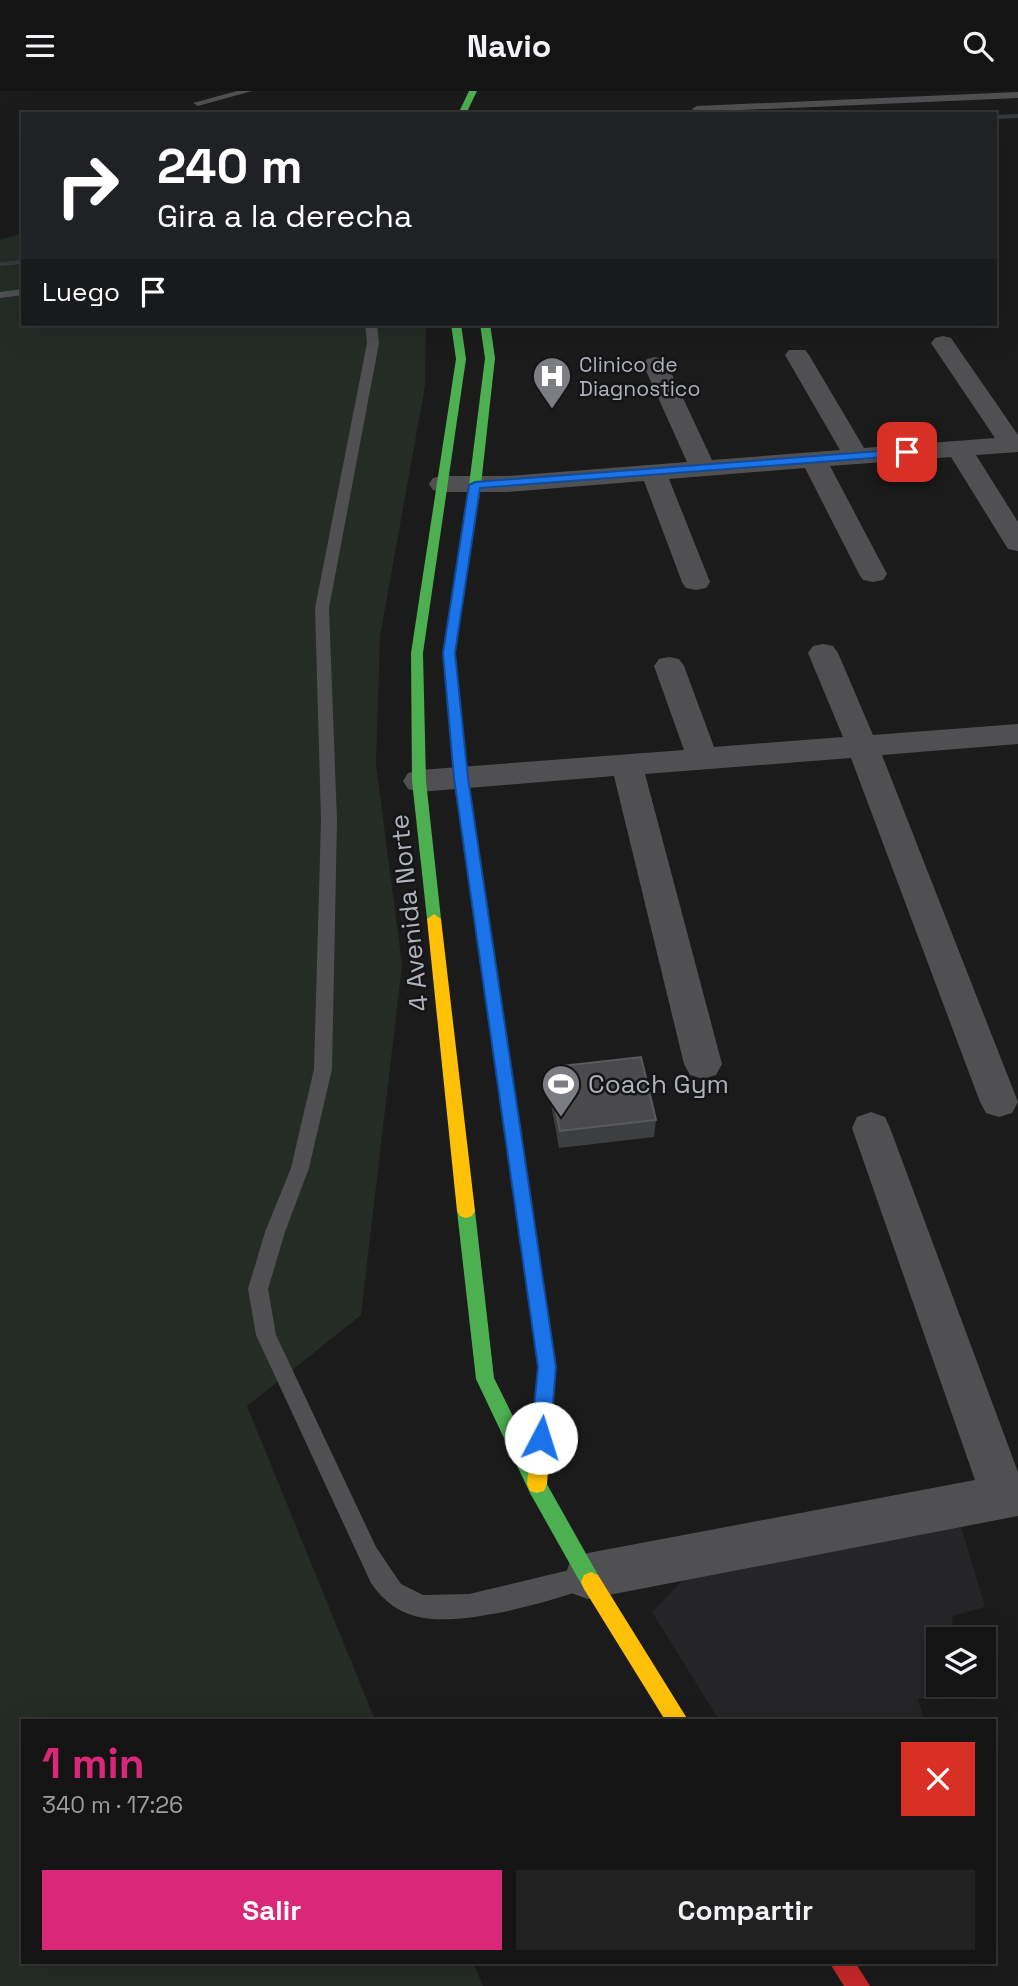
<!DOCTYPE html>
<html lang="es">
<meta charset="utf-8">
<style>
body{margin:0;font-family:"Space Grotesk",sans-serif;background:#212122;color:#f1f3f6;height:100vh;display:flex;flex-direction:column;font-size:26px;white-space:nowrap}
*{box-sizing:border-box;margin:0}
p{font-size:23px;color:#9d9ea0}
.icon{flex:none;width:38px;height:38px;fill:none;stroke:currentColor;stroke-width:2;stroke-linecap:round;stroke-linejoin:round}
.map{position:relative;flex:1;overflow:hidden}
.details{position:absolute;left:21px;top:1628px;width:975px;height:245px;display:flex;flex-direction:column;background:#141414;border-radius:0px;box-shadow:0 7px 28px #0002,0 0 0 2px #333334}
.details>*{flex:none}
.banner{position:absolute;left:21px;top:21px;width:976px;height:214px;border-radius:0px;box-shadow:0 7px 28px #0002,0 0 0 2px #333334;background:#202124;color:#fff;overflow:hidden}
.fabs{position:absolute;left:926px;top:1536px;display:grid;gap:14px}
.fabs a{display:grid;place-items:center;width:70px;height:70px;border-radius:0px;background:#141414;box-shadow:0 7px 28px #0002,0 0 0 2px #333334;font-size:35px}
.pin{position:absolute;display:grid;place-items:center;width:60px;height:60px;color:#fff;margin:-30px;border-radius:14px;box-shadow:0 4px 10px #0006}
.me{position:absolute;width:77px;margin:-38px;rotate:5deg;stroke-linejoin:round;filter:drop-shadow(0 0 5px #0008)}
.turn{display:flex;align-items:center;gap:24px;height:147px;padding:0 21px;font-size:32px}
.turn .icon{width:91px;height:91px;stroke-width:2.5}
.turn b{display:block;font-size:49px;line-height:60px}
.then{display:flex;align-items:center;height:66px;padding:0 21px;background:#0003;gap:14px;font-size:26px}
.round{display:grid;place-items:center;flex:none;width:74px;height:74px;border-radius:0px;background:#212122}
.summary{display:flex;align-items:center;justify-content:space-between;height:119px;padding:0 21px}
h1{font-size:42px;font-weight:600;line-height:52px;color:#db2777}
.action{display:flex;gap:14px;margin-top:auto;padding:14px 21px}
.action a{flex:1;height:80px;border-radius:0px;background:#db2777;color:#fff;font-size:28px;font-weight:600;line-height:80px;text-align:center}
.action a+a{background:#212122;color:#f1f3f6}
header{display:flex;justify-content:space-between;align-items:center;height:91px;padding:0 21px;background:#141414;font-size:32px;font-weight:600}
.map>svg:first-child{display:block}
</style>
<header><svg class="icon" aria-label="menu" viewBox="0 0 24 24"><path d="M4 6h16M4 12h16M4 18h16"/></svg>Navio<svg class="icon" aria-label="search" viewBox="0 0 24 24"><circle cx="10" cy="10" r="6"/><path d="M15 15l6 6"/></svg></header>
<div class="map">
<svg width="1018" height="1895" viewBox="0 0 1018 1895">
<rect width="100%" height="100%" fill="#1b1b1b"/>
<path fill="#252527" d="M 960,1432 L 985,1516 L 952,1525 L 955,1549 L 938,1549 L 938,1594 L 961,1594 L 962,1600 L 918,1608 L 924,1629 L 719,1629 L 652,1521 L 686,1486 Z"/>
<path fill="#252b25" d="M 23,142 L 23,233 L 426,233 L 425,295 L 380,545 L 376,673 L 402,874 L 361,1224 L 247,1315 L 375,1629 L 23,1629 L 23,1871 L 473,1871 L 483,1895 L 0,1895 L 0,149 Z"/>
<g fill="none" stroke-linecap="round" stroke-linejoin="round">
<path fill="#333a40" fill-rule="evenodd" d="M 1018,23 L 1018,27 L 996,28 L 996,24 Z
M 23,169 L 23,173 L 0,175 L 0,171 Z"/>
<path fill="#505053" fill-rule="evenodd" d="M 237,0 L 252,0 L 198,15 L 193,12 Z
M 1018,1 L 1018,7 L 697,21 L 692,18 L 697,15 Z
M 23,198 L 23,204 L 0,207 L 0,201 Z
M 365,233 L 377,233 L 379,252 L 329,517 L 337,729 L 332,978 L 309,1077 L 285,1141 L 268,1198 L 276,1244 L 376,1456 L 401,1493 L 423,1504 L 469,1503 L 586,1475 L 594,1478 L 597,1486 L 594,1494 C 553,1511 467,1534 424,1527 C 400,1523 384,1511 371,1492 L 256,1244 L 248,1198 L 265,1141 L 291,1077 L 314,978 L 321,729 L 315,517 L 367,252 Z"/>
<path fill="#505053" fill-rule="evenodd" d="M 943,245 L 951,247 L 1018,344 L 1018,361 L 976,364 L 1018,431 L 1018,460 L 1008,458 L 951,366 L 830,375 L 887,483 L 883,489 L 873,491 L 863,489 L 859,483 L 805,377 L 669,388 L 710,491 L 706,497 L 696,499 L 686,497 L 682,491 L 644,390 L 508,401 L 442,401 L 433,399 L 429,393 L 433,387 L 442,385 L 508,385 L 687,371 L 643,273 L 647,268 L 655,266 L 663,268 L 667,273 L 712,369 L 840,359 L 785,264 L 789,259 L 805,259 L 809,264 L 864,357 L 995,347 L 931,252 L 935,247 Z
M 823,553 L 833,555 L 838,562 L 873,644 L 1018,633 L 1018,653 L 882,664 L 1018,1011 L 1012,1022 L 999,1026 L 986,1022 L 980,1011 L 851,667 L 645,683 L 722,973 L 716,984 L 703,988 L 690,984 L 684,973 L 614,685 L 419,701 L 408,698 L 403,690 L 408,682 L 419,679 L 684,659 L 654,575 L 659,568 L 669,566 L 679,568 L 684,575 L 714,656 L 843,646 L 808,562 L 813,555 Z
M 871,1021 L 885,1026 L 890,1037 L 1018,1381 L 1018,1425 L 588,1508 L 571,1502 L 565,1485 L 571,1468 L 588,1462 L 975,1389 L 852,1037 L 857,1026 Z"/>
<path fill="#4caf50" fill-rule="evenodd" d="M 469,0 L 477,0 L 466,23 L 458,23 Z
M 451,233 L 461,233 L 466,268 L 423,562 L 426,690 L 441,828 L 434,833 L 427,828 L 412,690 L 411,562 L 456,268 Z
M 480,233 L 490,233 L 495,267 L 481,394 L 455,562 L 468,687 L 488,823 L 481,828 L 474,823 L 454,687 L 443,562 L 469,394 L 485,267 Z
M 466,1113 L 472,1115 L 475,1120 L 494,1287 L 544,1388 L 598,1484 L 601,1491 L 598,1498 L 591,1501 L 584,1498 L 530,1402 L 476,1288 L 457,1120 L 460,1115 Z"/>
<path fill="#ffc107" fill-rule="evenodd" d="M 481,818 L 488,823 L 556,1276 L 547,1393 L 544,1400 L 537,1402 L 530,1400 L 527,1393 L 538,1276 L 474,823 Z
M 434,823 L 441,828 L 475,1120 L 472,1125 L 466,1127 L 460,1125 L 457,1120 L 427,828 Z
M 591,1481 L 598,1484 L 688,1629 L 665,1629 L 584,1498 L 581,1491 L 584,1484 Z"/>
<path fill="#c62828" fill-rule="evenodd" d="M 829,1871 L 855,1871 L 870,1895 L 844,1895 Z"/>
</g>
<path fill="#3d3e3f" d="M 549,984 L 656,1029 L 654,1046 L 559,1057 L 549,1002 Z"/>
<path fill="#4a4a4c" stroke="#595a5e" stroke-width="2" d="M 641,966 L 656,1029 L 560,1040 L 549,984 L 562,975 Z"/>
<path fill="#1a73e8" stroke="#114b97" stroke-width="2" d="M 907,358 L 911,359 L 911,364 L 480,397 L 455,562 L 468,687 L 556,1276 L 550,1347 L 548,1354 L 541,1356 L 534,1354 L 531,1347 L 538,1276 L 454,687 L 443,562 L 469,394 L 475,391 Z"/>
<defs>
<g id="hospital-pin" transform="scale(2.0125)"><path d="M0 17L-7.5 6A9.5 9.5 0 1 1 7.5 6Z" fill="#7b7d82" stroke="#151517"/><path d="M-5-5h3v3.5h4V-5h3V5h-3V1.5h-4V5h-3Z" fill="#fff"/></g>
<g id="stadium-pin" transform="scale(2.0125)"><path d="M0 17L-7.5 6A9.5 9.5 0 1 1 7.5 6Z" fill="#7b7d82" stroke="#151517"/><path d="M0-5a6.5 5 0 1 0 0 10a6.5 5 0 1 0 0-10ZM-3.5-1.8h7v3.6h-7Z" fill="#fff"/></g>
</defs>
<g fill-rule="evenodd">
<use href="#hospital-pin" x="552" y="285"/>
<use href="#stadium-pin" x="561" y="993"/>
</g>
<g text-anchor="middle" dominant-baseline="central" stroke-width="5" stroke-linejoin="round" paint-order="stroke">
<g font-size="21" fill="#aeb2ba" stroke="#151517" text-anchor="start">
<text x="579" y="273">Clinico de<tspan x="579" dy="24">Diagnostico</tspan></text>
</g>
<g font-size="26" fill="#aeb2ba" stroke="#151517">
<text transform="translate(409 822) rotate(-96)">4 Avenida Norte</text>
</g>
<g font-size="26" fill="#aeb2ba" stroke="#151517" text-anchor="start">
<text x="588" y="993">Coach Gym</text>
</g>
</g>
</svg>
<div class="fabs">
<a><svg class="icon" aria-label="layers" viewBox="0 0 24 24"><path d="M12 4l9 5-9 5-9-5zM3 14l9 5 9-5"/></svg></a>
</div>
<div class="pin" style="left:907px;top:361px;background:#d93025"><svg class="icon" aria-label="arrive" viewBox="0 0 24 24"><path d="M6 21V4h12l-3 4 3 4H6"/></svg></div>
<svg class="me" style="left:541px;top:1347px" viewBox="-20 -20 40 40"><circle r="19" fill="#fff"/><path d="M0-13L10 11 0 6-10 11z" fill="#1a73e8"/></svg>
<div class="banner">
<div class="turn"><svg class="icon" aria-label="right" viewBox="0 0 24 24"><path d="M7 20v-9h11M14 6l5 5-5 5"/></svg><div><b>240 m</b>Gira a la derecha</div></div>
<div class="then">Luego<svg class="icon" aria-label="arrive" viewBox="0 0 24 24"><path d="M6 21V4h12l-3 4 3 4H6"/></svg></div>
</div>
<section class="details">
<div class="summary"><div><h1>1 min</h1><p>340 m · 17:26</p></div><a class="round" style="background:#d93025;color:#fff"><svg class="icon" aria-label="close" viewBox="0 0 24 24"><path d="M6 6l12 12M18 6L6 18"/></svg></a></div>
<div class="action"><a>Salir</a><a>Compartir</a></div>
</section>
</div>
